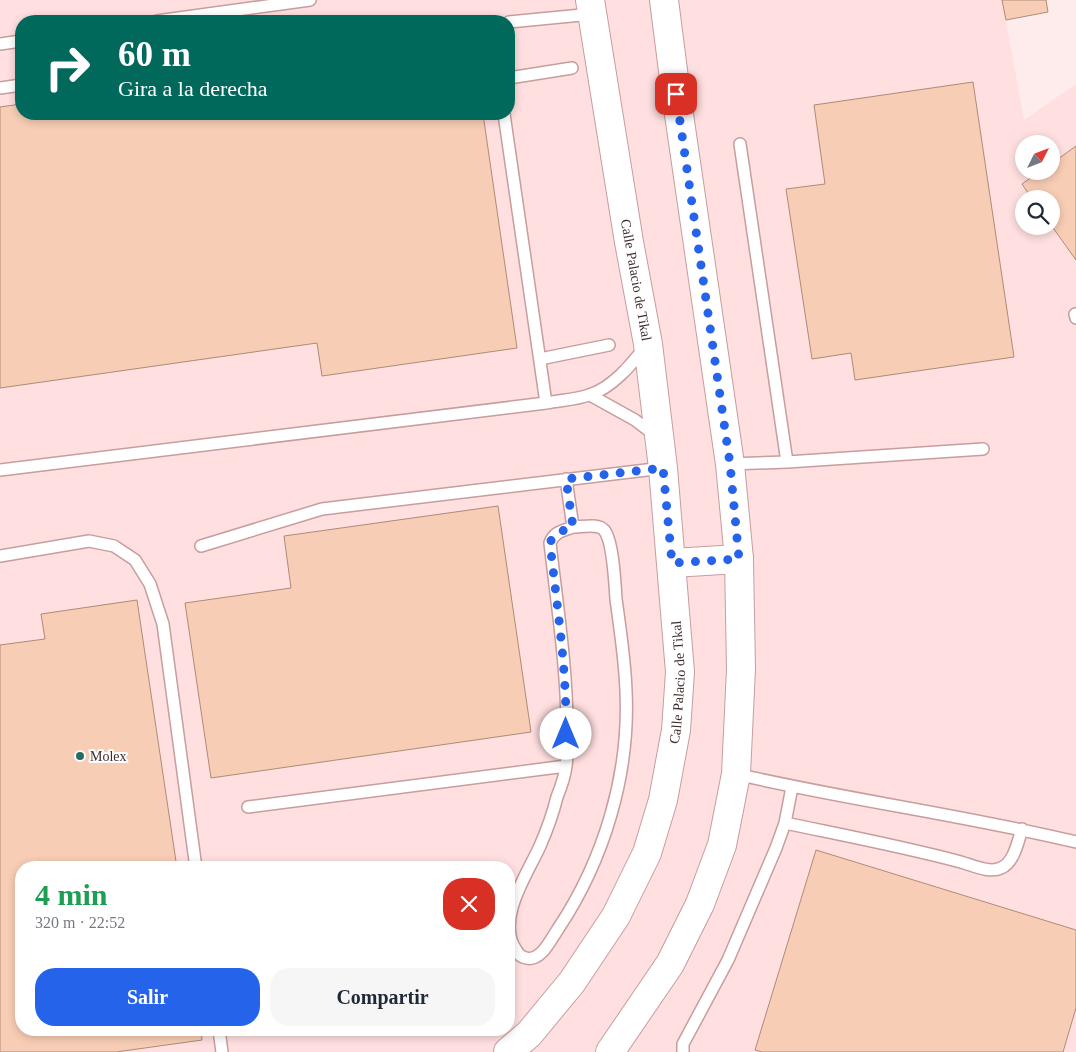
<!DOCTYPE html>
<html lang="es">
<meta charset="utf-8">
<style>
body{margin:0;font-family:"Times New Roman",serif;background:#f6f6f7;color:#1f2937;height:100vh;display:flex;flex-direction:column;font-size:19px;white-space:nowrap}
*{box-sizing:border-box;margin:0}
p{font-size:16px;color:#747a83}
.icon{flex:none;width:28px;height:28px;fill:none;stroke:currentColor;stroke-width:2;stroke-linecap:round;stroke-linejoin:round}
.map{position:relative;flex:1;overflow:hidden}
.panel{position:absolute;left:15px;top:861px;width:500px;height:175px;display:flex;flex-direction:column;background:#fff;border-radius:20px;box-shadow:0 2px 8px #0003}
.panel>*{flex:none}
.top-card{position:absolute;left:15px;top:15px;width:500px;height:105px;border-radius:20px;box-shadow:0 2px 8px #0003;background:#00695c;color:#fff;overflow:hidden}
.needle{width:32px;rotate:48deg}
.tools{position:absolute;left:1015px;top:135px;display:grid;gap:10px}
.tools a{display:grid;place-items:center;width:45px;height:45px;border-radius:50%;background:#fff;box-shadow:0 2px 8px #0003;font-size:25px}
.pin{position:absolute;display:grid;place-items:center;width:42px;height:42px;color:#fff;margin:-21px;border-radius:10px;box-shadow:0 2px 8px #0006}
.me{position:absolute;width:55px;margin:-28px;rotate:0deg;stroke-linejoin:round;filter:drop-shadow(0 0 4px #0008)}
.turn{display:flex;align-items:center;gap:18px;height:105px;padding:0 20px;font-size:22px}
.turn .icon{width:65px;height:65px;stroke-width:2.5}
.turn b{display:block;font-size:35px;line-height:42px}
.round{display:grid;place-items:center;flex:none;width:52px;height:52px;border-radius:20px;background:#f6f6f7}
.overview{display:flex;align-items:center;justify-content:space-between;height:85px;padding:0 20px}
h1{font-size:30px;font-weight:700;line-height:38px;color:#1e9e55}
.action{display:flex;gap:10px;margin-top:auto;padding:10px 20px}
.action a{flex:1;height:58px;border-radius:20px;background:#2563eb;color:#fff;font-size:20px;font-weight:700;line-height:58px;text-align:center}
.action a+a{background:#f6f6f7;color:#1f2937}
.map>svg:first-child{display:block}
</style>
<div class="map">
<svg width="1076" height="1052" viewBox="0 0 1076 1052">
<rect width="100%" height="100%" fill="#feecec"/>
<path fill="#ffdfdf" fill-rule="evenodd" d="M 0,0 L 1002,0 L 1024,120 L 1076,84 L 1076,1052 L 0,1052 ZM 21,21 L 509,21 L 509,114 L 21,114 ZM 1024,144 L 1051,144 L 1051,171 L 1024,171 ZM 1024,199 L 1051,199 L 1051,226 L 1024,226 ZM 21,868 L 509,868 L 509,1030 L 21,1030 Z"/>
<path fill="#f8cdb5" stroke="#ad8b78" d="M 1002,0 L 1046,0 L 1048,12 L 1006,20 Z
M 973,82 L 1014,357 L 855,380 L 851,353 L 812,359 L 786,189 L 825,184 L 814,105 Z
M 21,104 L 21,114 L 483,114 L 517,348 L 322,376 L 317,343 L 0,388 L 0,107 Z
M 1076,146 L 1076,260 L 1051,225 L 1051,199 L 1032,199 L 1022,184 L 1040,171 L 1051,171 L 1051,164 Z
M 498,506 L 531,732 L 211,778 L 185,603 L 291,588 L 284,536 Z
M 137,600 L 177,868 L 21,868 L 21,1030 L 201,1030 L 202,1040 L 116,1052 L 0,1052 L 0,645 L 45,639 L 41,614 Z
M 816,850 L 1076,930 L 1076,1008 L 1063,1052 L 762,1052 L 755,1050 Z"/>
<g fill="none" stroke-linecap="round" stroke-linejoin="round">
<g stroke="#c79d9e" stroke-width="14">
<path id="service" d="M 157,21 L 310,0
M 509,22 L 592,14
M 0,44 L 21,41
M 509,78 L 572,68
M 0,88 L 21,85
M 740,144 L 787,462
M 1075,314 L 1076,318
M 540,359 L 609,345
M 590,395 L 635,420 L 656,436
M 546,403 C 560,400 575,400 589,395 C 612,388 631,365 645,347
M 730,464 L 787,462 L 983,449
M 0,470 L 546,403 L 504,114
M 566,479 L 573,527
M 573,527 C 582,527 598,523 604,530 C 613,540 615,584 616,599 C 620,629 625,660 626,691 C 630,774 604,860 558,929 C 551,939 541,962 526,958 C 521,957 518,954 516,950 C 495,920 528,873 540,846 C 547,830 553,813 557,797 C 561,787 565,776 566,766 C 568,754 566,741 567,729 C 567,667 557,605 550,543 C 554,532 562,531 573,527 Z
M 201,546 L 322,509 L 663,468
M 0,556 L 89,541 L 114,546 L 135,560 L 150,584 L 163,624 L 196,868
M 736,774 C 848,800 964,815 1076,842
M 248,807 L 566,766
M 785,823 C 842,835 900,846 957,861 C 970,864 989,874 1001,868 C 1014,863 1018,841 1022,829
M 219,1030 L 222,1052
M 683,1052 L 683,1044 L 728,960 L 776,848 L 785,823 L 792,787"/>
</g>
<g stroke="#c79d9e" stroke-width="30">
<g id="tertiary">
<path d="M 672,563 L 739,559"/>
<path id="s1" d="M 508,1052 L 529,1034 L 572,982 L 616,916 L 647,853 L 663,800 L 676,730 L 680,672 L 663,468 L 648,344 L 629,242 L 590,0"/>
<path d="M 610,1052 L 670,964 L 700,904 L 722,845 L 736,774 L 741,669 L 739,559 L 730,464 L 676,94 L 664,0"/>
</g>
</g>
<use href="#service" stroke="#fff" stroke-width="11"/>
<use href="#tertiary" stroke="#fff" stroke-width="28"/>
</g>
<g fill="none" stroke-linecap="round" stroke-linejoin="round">
<path stroke="#2563eb" stroke-width="9" stroke-dasharray="0 16.2" d="M 566,734 C 567,670 557,607 550,543 C 554,532 563,531 573,527 L 566,479 L 663,468 L 672,563 L 739,559 L 730,464 L 676,94"/>
</g>
<circle fill="#236d66" stroke="#fefefe" stroke-width="2" cx="80" cy="756" r="5"/>
<g text-anchor="middle" dominant-baseline="central" stroke-width="4" stroke-linejoin="round" paint-order="stroke">
<g font-size="14" fill="#3e2d2d" stroke="#fefefe">
<text transform="translate(636 280) rotate(80)">Calle Palacio de Tikal</text>
<text stroke="none"><textPath href="#s1" startOffset="419">Calle Palacio de Tikal</textPath></text>
</g>
<g font-size="14" fill="#3e2d2d" stroke="#fefefe" text-anchor="start">
<text x="90" y="756">Molex</text>
</g>
</g>
</svg>
<div class="tools">
<a><svg class="needle" viewBox="-14 -14 28 28"><path d="M0-13l5 13h-10z" fill="#e53935"/><path d="M0 13l5-13h-10z" fill="#747a83"/></svg></a>
<a><svg class="icon" aria-label="search" viewBox="0 0 24 24"><circle cx="10" cy="10" r="6"/><path d="M15 15l6 6"/></svg></a>
</div>
<div class="pin" style="left:676px;top:94px;background:#d93025"><svg class="icon" aria-label="arrive" viewBox="0 0 24 24"><path d="M6 21V4h12l-3 4 3 4H6"/></svg></div>
<svg class="me" style="left:566px;top:734px" viewBox="-20 -20 40 40"><circle r="19" fill="#fff"/><path d="M0-13L10 11 0 6-10 11z" fill="#2563eb"/></svg>
<div class="top-card">
<div class="turn"><svg class="icon" aria-label="right" viewBox="0 0 24 24"><path d="M7 20v-9h11M14 6l5 5-5 5"/></svg><div><b>60 m</b>Gira a la derecha</div></div>
</div>
<section class="panel">
<div class="overview"><div><h1>4 min</h1><p>320 m · 22:52</p></div><a class="round" style="background:#d93025;color:#fff"><svg class="icon" aria-label="close" viewBox="0 0 24 24"><path d="M6 6l12 12M18 6L6 18"/></svg></a></div>
<div class="action"><a>Salir</a><a>Compartir</a></div>
</section>
</div>
